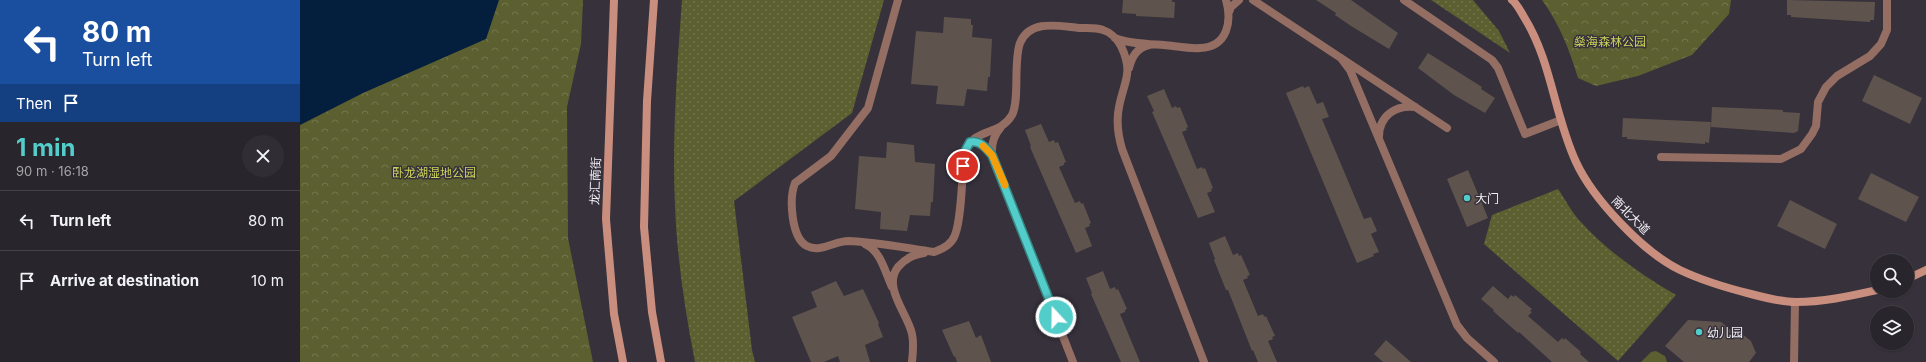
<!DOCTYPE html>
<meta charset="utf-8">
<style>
body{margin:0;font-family:Inter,"Noto Sans SC",sans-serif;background:#302d34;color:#f1f3f6;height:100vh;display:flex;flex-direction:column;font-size:15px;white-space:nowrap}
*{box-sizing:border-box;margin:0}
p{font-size:13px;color:#a5a5a9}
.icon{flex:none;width:22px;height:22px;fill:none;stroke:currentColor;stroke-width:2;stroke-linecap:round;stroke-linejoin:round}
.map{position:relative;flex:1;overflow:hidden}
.drawer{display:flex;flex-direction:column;background:#28252c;width:300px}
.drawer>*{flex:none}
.banner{background:#1a4fa0;color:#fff;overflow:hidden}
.tools{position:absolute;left:1570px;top:254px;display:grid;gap:8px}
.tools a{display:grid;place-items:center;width:44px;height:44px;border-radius:50%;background:#28252c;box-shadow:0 1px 3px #0004,0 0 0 1px #444248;font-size:20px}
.pin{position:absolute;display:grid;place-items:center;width:34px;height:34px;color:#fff;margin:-17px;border:2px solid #fff;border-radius:50%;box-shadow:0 1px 4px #0007}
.me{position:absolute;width:44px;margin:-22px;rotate:339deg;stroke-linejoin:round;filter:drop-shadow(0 0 3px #0008)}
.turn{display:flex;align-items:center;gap:14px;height:84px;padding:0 16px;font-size:18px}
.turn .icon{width:52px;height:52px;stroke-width:2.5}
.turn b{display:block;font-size:28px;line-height:34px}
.then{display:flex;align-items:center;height:38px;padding:0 16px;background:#0003;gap:8px;font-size:15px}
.round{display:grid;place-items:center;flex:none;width:42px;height:42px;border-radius:21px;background:#302d34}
.summary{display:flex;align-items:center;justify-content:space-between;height:68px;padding:0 16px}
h1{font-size:24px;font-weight:700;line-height:30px;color:#53cdca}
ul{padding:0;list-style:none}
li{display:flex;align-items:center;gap:12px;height:60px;padding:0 16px;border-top:1px solid #444248}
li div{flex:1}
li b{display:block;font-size:15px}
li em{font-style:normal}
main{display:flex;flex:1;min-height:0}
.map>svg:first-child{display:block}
</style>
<main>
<section class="drawer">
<div class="banner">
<div class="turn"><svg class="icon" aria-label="left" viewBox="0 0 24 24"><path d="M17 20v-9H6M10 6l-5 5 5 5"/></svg><div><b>80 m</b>Turn left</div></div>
<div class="then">Then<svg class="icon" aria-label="arrive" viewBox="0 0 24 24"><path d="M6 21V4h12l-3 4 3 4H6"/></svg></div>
</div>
<div class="summary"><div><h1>1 min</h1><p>90 m · 16:18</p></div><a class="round"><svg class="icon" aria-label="close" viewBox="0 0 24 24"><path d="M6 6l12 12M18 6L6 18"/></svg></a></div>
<ul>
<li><svg class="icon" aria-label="left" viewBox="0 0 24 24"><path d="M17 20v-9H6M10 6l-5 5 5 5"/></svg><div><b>Turn left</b></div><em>80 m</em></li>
<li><svg class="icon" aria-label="arrive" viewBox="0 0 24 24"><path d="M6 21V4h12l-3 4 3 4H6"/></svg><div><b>Arrive at destination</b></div><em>10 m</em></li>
</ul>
</section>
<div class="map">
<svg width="1626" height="362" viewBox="0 0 1626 362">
<defs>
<pattern id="grass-dots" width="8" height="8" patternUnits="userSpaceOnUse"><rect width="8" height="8" fill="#5c5f2f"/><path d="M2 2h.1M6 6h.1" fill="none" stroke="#74764e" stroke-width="1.8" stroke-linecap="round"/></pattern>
<pattern id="park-crowns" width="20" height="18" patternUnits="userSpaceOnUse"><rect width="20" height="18" fill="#5c5f2f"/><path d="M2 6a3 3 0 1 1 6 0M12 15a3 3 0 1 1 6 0" fill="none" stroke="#74764e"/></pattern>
</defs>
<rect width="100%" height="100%" fill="#36313b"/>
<path fill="url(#grass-dots)" d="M 382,0 L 584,0 L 552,113 L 434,201 L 452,350 L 455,362 L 395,362 C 385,311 377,258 375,206 C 372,137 377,68 382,0 Z
M 1131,0 L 1173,0 L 1199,31 L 1210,53 Z
M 1258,189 C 1265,199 1271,211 1279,220 C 1307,251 1340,274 1376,295 L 1318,361 L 1184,244 L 1192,215 Z"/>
<path fill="url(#park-crowns)" d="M 0,0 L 283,0 L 281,44 L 267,107 L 268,238 L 293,362 L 0,362 Z
M 1242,0 L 1431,0 L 1429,14 L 1392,55 L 1338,76 L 1296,86 L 1278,78 C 1269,49 1260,25 1242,0 Z"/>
<path fill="#5c5f2f" d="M 1356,351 L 1365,356 L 1367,362 L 1341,362 L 1351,352 Z"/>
<path fill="#041e3d" d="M 0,0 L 199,0 L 186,39 L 63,93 L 0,125 Z"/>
<path fill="#5f544d" d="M 823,0 L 872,0 L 872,2 L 875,2 L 874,18 L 836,16 L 836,14 L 822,13 Z
M 1016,0 L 1051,0 L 1098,33 L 1089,49 L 1051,26 L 1035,15 L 1036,13 Z
M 1487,0 L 1575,2 L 1574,20 L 1570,20 L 1570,22 L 1491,17 L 1491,15 L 1487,15 Z
M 644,17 L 671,19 L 671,25 L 673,25 L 672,37 L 692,39 L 690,77 L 688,77 L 687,91 L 667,89 L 664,106 L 636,104 L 638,86 L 611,84 L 616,31 L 643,33 Z
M 1128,53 L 1182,87 L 1181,89 L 1195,98 L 1185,113 L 1154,95 L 1118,68 Z
M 1574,75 L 1622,98 L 1610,124 L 1562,101 Z
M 1003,86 L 1004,88 L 1009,86 L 1017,104 L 1023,102 L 1029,117 L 1022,119 L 1064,219 L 1071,217 L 1077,231 L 1071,234 L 1079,252 L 1073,254 L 1074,256 L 1057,263 L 986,93 Z
M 864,89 L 872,108 L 876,106 L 877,108 L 880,107 L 888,127 L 886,128 L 887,130 L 882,132 L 897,169 L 902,167 L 903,169 L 905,168 L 913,188 L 911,189 L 912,191 L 907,193 L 915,212 L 898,218 L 852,112 L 854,111 L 847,96 Z
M 1412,107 L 1483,110 L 1483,112 L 1500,113 L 1498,131 L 1494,133 L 1411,127 Z
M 1323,118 L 1411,122 L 1409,143 L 1405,142 L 1405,144 L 1327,139 L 1327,137 L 1322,137 Z
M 741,124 L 749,142 L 754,140 L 755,143 L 758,142 L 766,162 L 764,163 L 764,165 L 759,167 L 775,203 L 780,201 L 781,204 L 783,203 L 791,223 L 789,224 L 790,226 L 785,228 L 792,246 L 776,253 L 730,147 L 731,146 L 725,130 Z
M 587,142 L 614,145 L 615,162 L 635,164 L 633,202 L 631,202 L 630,216 L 610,215 L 607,231 L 580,229 L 581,212 L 555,209 L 559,156 L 586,158 Z
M 1168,170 L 1188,218 L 1167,227 L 1147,179 Z
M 1571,173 L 1619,197 L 1606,222 L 1558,199 Z
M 1490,200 L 1537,224 L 1525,249 L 1477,226 Z
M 925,236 L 933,255 L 938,253 L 939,256 L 941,255 L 950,275 L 947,276 L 948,278 L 943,280 L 958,316 L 963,314 L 964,317 L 966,316 L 975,336 L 972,337 L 973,339 L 968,341 L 977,362 L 958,362 L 953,350 L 952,351 L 928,290 L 926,290 L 914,260 L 915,259 L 909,243 Z
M 803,271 L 810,289 L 815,287 L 816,290 L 818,289 L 827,309 L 825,310 L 825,312 L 820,314 L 840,362 L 821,362 L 791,294 L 792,293 L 786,278 Z
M 536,281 L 544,296 L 563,289 L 579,323 L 578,324 L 583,337 L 565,345 L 570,362 L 540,362 L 538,356 L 524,362 L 511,362 L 492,317 L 517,307 L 511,292 Z
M 1193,286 L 1208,299 L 1211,295 L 1214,297 L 1215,295 L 1232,309 L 1230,311 L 1232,312 L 1228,316 L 1258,342 L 1262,338 L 1264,340 L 1265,338 L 1281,352 L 1280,354 L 1289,362 L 1252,362 L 1219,332 L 1218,333 L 1193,311 L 1194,310 L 1181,299 Z
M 1388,320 L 1421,322 L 1433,332 L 1436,329 L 1451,341 L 1456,353 L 1449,362 L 1384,362 L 1365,346 Z
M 669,321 L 676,338 L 681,335 L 691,362 L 657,362 L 655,356 L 654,357 L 642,330 Z
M 1086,340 L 1111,362 L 1083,362 L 1074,354 Z"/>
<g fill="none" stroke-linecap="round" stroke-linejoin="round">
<path stroke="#946e63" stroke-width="8" d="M 598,0 L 568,108 L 531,156 L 495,183 C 489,198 491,238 507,246 C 520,253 535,241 548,241 C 577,242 606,248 634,252 C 643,249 652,244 655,235 C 662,217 662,173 664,153 C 675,126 699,137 712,115 C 720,100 713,62 720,43 C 730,19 758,26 779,28 C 786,28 796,27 803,30 C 810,32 817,39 821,46 C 834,73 824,81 819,107 C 816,121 818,135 822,149 L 904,362
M 953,0 L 1147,128
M 1104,0 L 1192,60 L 1198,68 L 1225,134 L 1261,120
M 929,12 L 931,7 L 939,0
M 815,38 C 830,44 848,44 864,45 C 875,46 889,49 900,48 C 928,47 932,21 926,0
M 1041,58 L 1050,70 L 1157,325 L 1167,338 L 1194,362
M 829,68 C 832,56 837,48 849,45
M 701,127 C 694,135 691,144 692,155 L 773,362
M 1079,137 C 1079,116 1095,105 1115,107
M 670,142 C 680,140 686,148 692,155
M 1361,157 L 1481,159 L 1501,149 L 1512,134 L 1516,126 L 1518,102 L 1526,87 L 1537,76 L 1570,56 L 1581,44 L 1587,30 L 1587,0
M 565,244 C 581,251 585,272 592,287
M 612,362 C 613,353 614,343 612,334 C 608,314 582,287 598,267 C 606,258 613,255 624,253"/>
<path stroke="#946e63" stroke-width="8" d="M 1494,362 L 1495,302"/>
<path stroke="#c98e7d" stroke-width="8" d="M 314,0 L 306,219 L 314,314 L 323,362
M 354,0 L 347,101 L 344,227 L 352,312 L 361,362
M 1212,0 C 1217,4 1221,12 1224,17 C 1252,62 1254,115 1276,162 C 1293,199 1343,252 1380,270 C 1403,281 1427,288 1451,294 C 1466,298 1482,302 1496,302 C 1524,302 1550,296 1577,290
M 1607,279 L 1626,270"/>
</g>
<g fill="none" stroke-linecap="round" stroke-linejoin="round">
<g stroke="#368583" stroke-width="10">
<path id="route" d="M 663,166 L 664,153 L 670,142 C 680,140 686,148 692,155 L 756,317"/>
</g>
<use href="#route" stroke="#53cdca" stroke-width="7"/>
<path stroke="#f59e0b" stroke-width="7" d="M 683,146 L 692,155 L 705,185"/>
</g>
<g fill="#53cdca" stroke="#36313b" stroke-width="1.5">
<circle cx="1167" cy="198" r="4"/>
<circle cx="1399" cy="332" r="4"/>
</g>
<g text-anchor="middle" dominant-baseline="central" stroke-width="3" stroke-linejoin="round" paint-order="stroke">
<g font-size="12" fill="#cbd25a" stroke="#36313b">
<text x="1310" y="41">燊海森林公园</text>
<text x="134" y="172">卧龙湖湿地公园</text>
</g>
<g font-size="12" fill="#f2eff5" stroke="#36313b">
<text transform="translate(295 181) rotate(-88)">龙汇南街</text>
<text transform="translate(1331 215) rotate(45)">南北大道</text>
</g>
<g font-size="12" fill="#f2eff5" stroke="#36313b" text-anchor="start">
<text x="1175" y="198">大门</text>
<text x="1407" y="332">幼儿园</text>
</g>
</g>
</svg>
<div class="tools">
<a><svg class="icon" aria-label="search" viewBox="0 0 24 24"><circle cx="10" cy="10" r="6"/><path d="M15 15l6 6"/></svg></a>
<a><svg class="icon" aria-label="layers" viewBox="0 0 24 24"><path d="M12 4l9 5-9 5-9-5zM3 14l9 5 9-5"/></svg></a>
</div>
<div class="pin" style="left:663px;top:166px;background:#d93025"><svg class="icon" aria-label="arrive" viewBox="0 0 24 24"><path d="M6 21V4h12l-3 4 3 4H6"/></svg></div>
<svg class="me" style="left:756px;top:317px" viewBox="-20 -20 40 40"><circle r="17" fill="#53cdca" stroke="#fff" stroke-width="3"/><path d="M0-11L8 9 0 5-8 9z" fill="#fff"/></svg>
</div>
</main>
